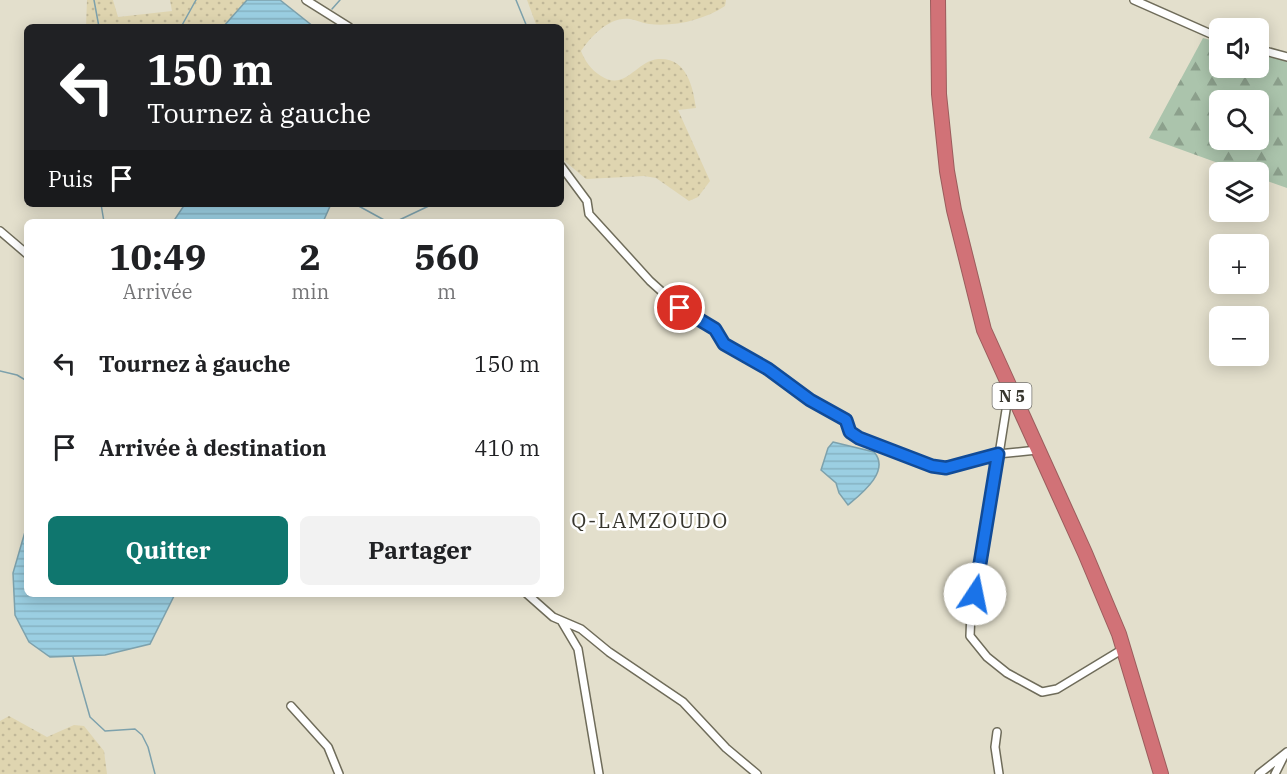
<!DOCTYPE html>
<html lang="fr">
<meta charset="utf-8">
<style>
body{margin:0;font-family:"IBM Plex Serif",serif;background:#f2f2f2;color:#202124;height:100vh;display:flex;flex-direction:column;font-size:22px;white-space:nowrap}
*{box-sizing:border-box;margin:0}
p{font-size:20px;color:#757577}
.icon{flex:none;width:33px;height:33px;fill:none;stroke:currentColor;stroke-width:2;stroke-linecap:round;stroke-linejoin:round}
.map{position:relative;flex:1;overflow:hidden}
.details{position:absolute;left:24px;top:219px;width:540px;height:378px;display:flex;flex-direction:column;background:#fff;border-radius:9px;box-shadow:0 3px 15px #0003}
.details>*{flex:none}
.top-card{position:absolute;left:24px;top:24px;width:540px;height:183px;border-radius:9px;box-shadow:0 3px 15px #0003;background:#202124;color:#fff;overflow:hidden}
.fabs{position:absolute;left:1209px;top:18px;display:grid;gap:12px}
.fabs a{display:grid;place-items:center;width:60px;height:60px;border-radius:9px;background:#fff;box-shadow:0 3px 15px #0003;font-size:30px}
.pin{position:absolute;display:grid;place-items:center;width:51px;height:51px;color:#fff;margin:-26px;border:3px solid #fff;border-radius:50%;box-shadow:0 2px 6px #0007}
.me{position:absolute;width:66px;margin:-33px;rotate:11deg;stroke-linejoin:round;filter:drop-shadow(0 0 4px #0008)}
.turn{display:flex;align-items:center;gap:21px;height:126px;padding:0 24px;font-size:27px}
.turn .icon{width:78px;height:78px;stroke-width:2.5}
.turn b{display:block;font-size:42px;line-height:51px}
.then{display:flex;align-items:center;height:57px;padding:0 24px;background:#0003;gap:12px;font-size:22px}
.eta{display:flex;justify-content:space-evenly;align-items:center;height:102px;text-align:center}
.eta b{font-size:36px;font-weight:700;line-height:42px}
.button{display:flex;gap:12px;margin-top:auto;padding:12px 24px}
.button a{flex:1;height:69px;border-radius:9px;background:#0f766e;color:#fff;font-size:24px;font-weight:700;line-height:69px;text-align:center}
.button a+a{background:#f2f2f2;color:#202124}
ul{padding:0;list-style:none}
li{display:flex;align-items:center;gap:18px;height:84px;padding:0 24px}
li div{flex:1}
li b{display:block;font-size:22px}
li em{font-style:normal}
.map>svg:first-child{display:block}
</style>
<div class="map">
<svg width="1287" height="774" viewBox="0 0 1287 774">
<defs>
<pattern id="forest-firs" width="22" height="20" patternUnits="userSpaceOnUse" patternTransform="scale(1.5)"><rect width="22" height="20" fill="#abc4ac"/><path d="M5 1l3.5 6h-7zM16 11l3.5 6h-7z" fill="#8ca08c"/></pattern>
<pattern id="sand-dots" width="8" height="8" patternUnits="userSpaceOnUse" patternTransform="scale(1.5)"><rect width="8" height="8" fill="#dfd5b0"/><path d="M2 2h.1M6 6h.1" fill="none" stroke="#c0b798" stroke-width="1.8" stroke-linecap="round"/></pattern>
<pattern id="water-rules" width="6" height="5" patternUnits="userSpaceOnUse" patternTransform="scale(1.5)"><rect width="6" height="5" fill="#9bcfe2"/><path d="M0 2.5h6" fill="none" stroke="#86b2c2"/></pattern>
</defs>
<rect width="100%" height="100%" fill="#e3dfcc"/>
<path fill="url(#forest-firs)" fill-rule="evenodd" d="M 1203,38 L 1219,42 L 1220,68 L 1258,68 L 1259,53 L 1287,61 L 1287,188 L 1259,178 L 1258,172 L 1243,172 L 1149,138 ZM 1220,100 L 1258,100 L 1258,140 L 1220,140 Z"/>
<path fill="url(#sand-dots)" d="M 87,0 L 113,0 L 118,17 L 172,11 L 170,0 L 247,0 L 223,27 L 86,27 Z
M 527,0 L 726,0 L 725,6 C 704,20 674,27 649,24 C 642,23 636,20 630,19 C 610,16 591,36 581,51 C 585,61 591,70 601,76 C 625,92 636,61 658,59 C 687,57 693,87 696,108 L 678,110 L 710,181 L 698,197 L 689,201 L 656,178 L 644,176 L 586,179 L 561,158 L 561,27 L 537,27 Z
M 9,716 L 47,737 L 74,725 L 84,726 L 104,751 L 107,774 L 0,774 L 0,721 Z"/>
<path fill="url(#water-rules)" stroke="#7da1ac" stroke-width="1.5" d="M 247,0 L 280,0 L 314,27 L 223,27 Z
M 185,204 L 331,204 L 323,222 L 173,222 Z
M 833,442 L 874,452 C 891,471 861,494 848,505 L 839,493 L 836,483 L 821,470 L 828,448 Z
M 27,525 L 27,594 L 175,594 L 150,644 L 105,655 L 50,657 L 29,642 L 15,615 L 13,573 Z"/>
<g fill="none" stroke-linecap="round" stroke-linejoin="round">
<path stroke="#7da1ac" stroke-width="1.5" d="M 94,0 L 99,27
M 516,0 L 527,27
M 332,9 L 340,0
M 181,27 L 196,0
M 101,204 L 104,222
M 355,204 L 386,221 L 394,222
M 395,222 L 433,204
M 0,371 L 17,375 L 27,381
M 73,657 L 90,717 L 105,731 L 135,729 L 142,735 L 148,747 L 155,774"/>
<g stroke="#6f6c5a" stroke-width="10">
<path id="street" d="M 306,0 L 349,27
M 1134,0 L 1220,38
M 1258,49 L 1287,57
M 561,166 L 587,201 L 589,214 L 650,281 L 680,308 L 715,329 L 724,344 L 768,369 L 809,400 L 846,420 L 850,432 L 859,438 L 932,466 L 946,468 L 998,454 L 1037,450
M 0,231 L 27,254
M 1009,391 L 979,581 L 971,612 L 970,636 L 987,657 L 1007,673 L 1042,692 L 1057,689 L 1123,649
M 527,594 L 553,617 L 581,629 L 609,652 L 683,702 L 726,748 L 757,774
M 562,622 L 578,649 L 599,774
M 291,706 L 328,747 L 339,774
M 997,732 L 995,747 L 999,774
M 1259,774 L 1287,752
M 1275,774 L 1284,756"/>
</g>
<g stroke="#9b5d5d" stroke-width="16">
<path id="highway" d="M 938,0 L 939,94 L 947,171 L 954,210 L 984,330 L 1085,553 L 1119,634 L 1161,774"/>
</g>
<use href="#street" stroke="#fff" stroke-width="7"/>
<use href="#highway" stroke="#d17277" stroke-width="14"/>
</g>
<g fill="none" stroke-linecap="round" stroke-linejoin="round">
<g stroke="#114b97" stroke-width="15">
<path id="route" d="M 680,308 L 715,329 L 724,344 L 768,369 L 810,400 L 846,420 L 850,432 L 859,438 L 932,466 L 946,468 L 998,454 L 975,594"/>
</g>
<use href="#route" stroke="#1a73e8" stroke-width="10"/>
</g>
<g text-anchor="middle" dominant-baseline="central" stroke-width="5" stroke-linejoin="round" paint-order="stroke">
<rect fill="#fff" stroke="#73726d" stroke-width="1.5" x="992.5" y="383" width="39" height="26" rx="4.5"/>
<g font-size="16" font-weight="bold" fill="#37362e">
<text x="1012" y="396">N 5</text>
</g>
<g font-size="21" letter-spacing="1.5" fill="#37362e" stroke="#fff">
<text x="650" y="520">Q-LAMZOUDO</text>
</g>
</g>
</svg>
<div class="fabs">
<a><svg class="icon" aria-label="sound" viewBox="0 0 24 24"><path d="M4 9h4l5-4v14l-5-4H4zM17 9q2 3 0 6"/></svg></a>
<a><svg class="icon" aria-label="search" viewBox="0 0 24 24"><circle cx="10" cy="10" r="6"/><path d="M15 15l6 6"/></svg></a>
<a><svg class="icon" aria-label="layers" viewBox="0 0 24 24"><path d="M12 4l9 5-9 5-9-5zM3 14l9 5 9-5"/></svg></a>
<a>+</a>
<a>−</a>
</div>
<div class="pin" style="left:680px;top:308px;background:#d93025"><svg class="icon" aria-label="arrive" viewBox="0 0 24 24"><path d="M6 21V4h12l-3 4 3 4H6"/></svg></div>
<svg class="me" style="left:975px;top:594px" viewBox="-20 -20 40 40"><circle r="19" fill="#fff"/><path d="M0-13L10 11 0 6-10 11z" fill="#1a73e8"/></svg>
<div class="top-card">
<div class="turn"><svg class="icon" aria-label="left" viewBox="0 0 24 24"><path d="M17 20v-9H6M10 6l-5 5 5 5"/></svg><div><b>150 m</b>Tournez à gauche</div></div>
<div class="then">Puis<svg class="icon" aria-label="arrive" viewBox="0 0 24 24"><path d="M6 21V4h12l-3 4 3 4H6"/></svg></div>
</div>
<section class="details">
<div class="eta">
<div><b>10:49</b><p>Arrivée</p></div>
<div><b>2</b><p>min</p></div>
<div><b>560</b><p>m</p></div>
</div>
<ul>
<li><svg class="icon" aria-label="left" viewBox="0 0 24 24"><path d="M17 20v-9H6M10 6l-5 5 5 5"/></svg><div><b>Tournez à gauche</b></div><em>150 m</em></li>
<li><svg class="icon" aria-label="arrive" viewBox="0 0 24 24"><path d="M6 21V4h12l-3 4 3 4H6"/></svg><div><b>Arrivée à destination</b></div><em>410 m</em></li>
</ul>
<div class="button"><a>Quitter</a><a>Partager</a></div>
</section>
</div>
